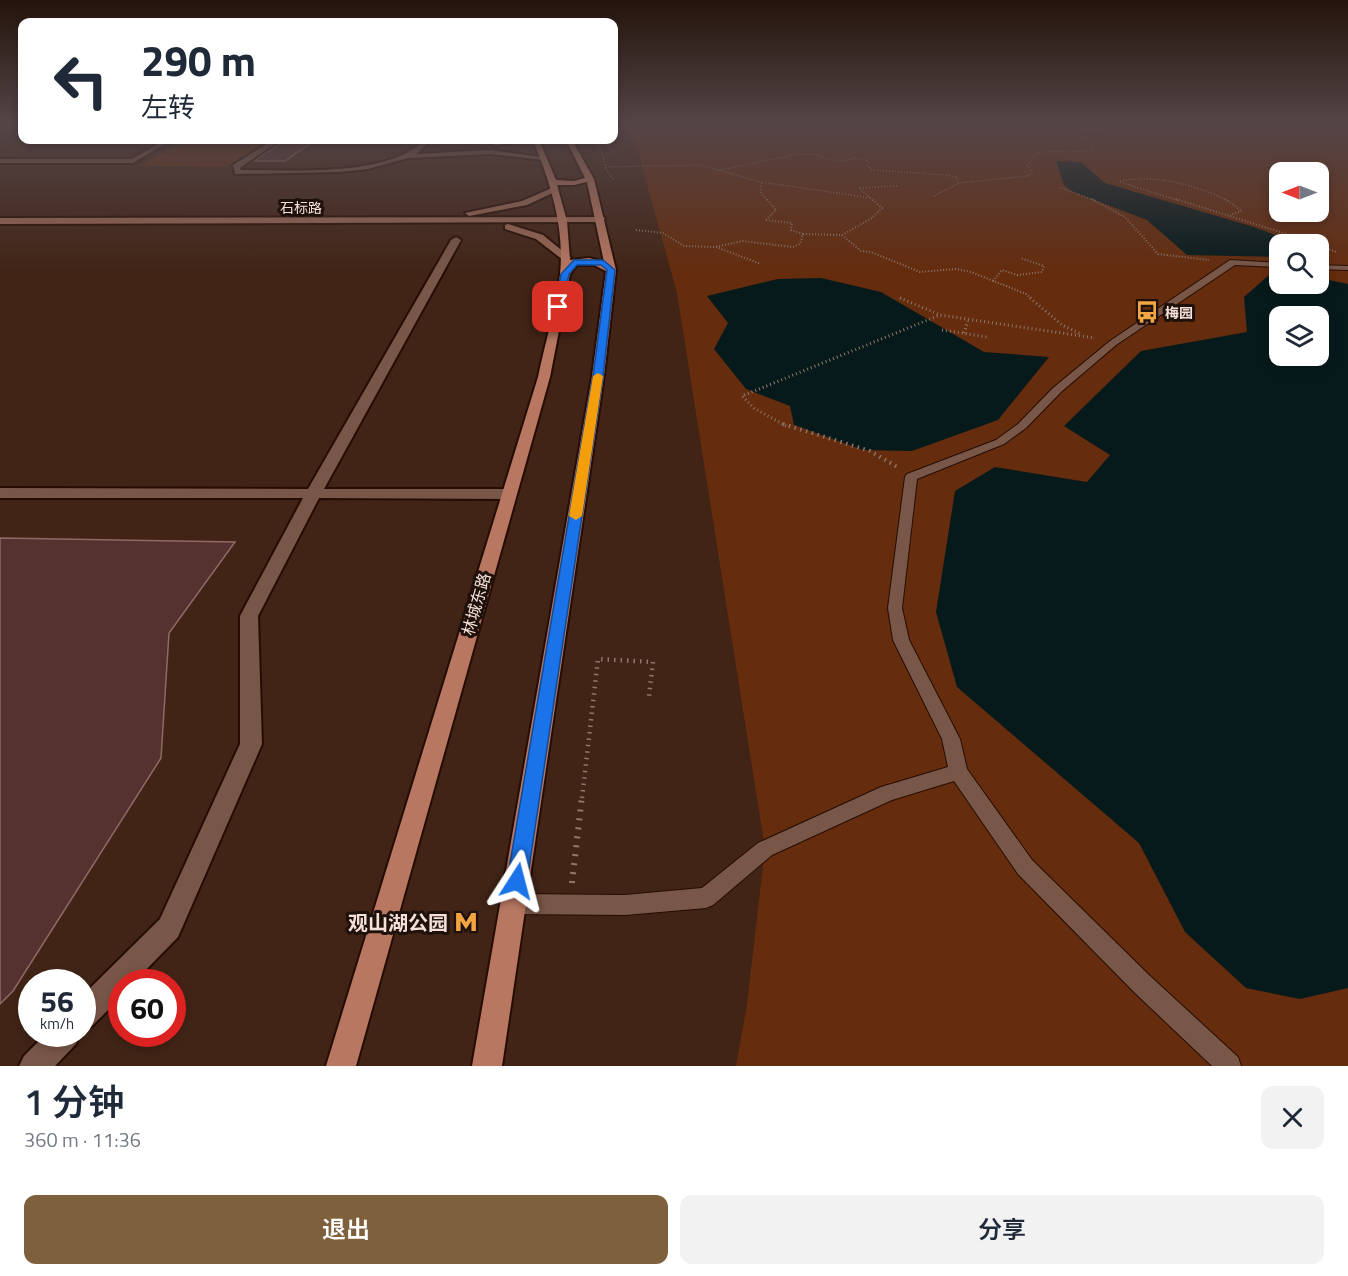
<!DOCTYPE html>
<html lang="zh">
<meta charset="utf-8">
<style>
body{margin:0;font-family:"Titillium Web","Noto Sans SC",sans-serif;background:#f2f2f3;color:#1f2937;height:100vh;display:flex;flex-direction:column;font-size:22px;white-space:nowrap}
*{box-sizing:border-box;margin:0}
p{font-size:20px;color:#747a83}
.icon{flex:none;width:33px;height:33px;fill:none;stroke:currentColor;stroke-width:2;stroke-linecap:round;stroke-linejoin:round}
.map{position:relative;height:1066px;overflow:hidden}
.sheet{display:flex;flex-direction:column;background:#fff;flex:1}
.sheet>*{flex:none}
.guide{position:absolute;left:18px;top:18px;width:600px;height:126px;border-radius:12px;box-shadow:0 3px 9px #0003;background:#fff;color:#1f2937;overflow:hidden}
.needle{width:39px;rotate:270deg}
.tools{position:absolute;left:1269px;top:162px;display:grid;gap:12px}
.tools a{display:grid;place-items:center;width:60px;height:60px;border-radius:12px;background:#fff;box-shadow:0 3px 9px #0003;font-size:30px}
.speed{position:absolute;left:18px;top:969px;display:flex;gap:12px;font-size:30px;font-weight:700;text-align:center}
.speed>*{display:grid;place-content:center;width:78px;height:78px;border-radius:50%;background:#fff;box-shadow:0 3px 9px #0003;line-height:1}
.speed small{font-size:15px;font-weight:400}
.speed .limit{border:9px solid #d22;background:#fff;color:#111}
.pin{position:absolute;display:grid;place-items:center;width:51px;height:51px;color:#fff;margin:-26px;border-radius:12px;box-shadow:0 3px 9px #0006}
.me{position:absolute;width:66px;margin:-33px;rotate:9deg;stroke-linejoin:round;filter:drop-shadow(0 0 4px #0008)}
.turn{display:flex;align-items:center;gap:21px;height:126px;padding:0 24px;font-size:27px}
.turn .icon{width:78px;height:78px;stroke-width:2.5}
.turn b{display:block;font-size:42px;line-height:51px}
.round{display:grid;place-items:center;flex:none;width:63px;height:63px;border-radius:12px;background:#f2f2f3}
.head{display:flex;align-items:center;justify-content:space-between;height:102px;padding:0 24px}
h1{font-size:36px;font-weight:600;line-height:45px}
.cta{display:flex;gap:12px;margin-top:auto;padding:12px 24px}
.cta a{flex:1;height:69px;border-radius:12px;background:#7e613c;color:#fff;font-size:24px;font-weight:600;line-height:69px;text-align:center}
.cta a+a{background:#f2f2f3;color:#1f2937}
.map>svg:first-child{display:block}
</style>
<div class="map">
<svg width="1348" height="1066" viewBox="0 0 1348 1066">
<rect width="100%" height="100%" fill="#412416"/>
<path fill="#652c0d" fill-rule="evenodd" d="M 625,124 L 1348,124 L 1348,1066 L 736,1066 L 747,1004 L 765,849 L 677,293 L 634,137 ZM 1280,172 L 1318,172 L 1318,212 L 1280,212 ZM 1280,244 L 1318,244 L 1318,284 L 1280,284 ZM 1280,316 L 1318,316 L 1318,356 L 1280,356 Z
M 187,140 L 267,140 L 226,167 L 138,166 Z"/>
<path fill="#071a1b" fill-rule="evenodd" d="M 1056,161 L 1081,162 L 1105,183 L 1254,227 L 1299,244 L 1280,244 L 1279,257 L 1187,255 L 1147,220 L 1071,191 L 1064,185 Z
M 1269,275 L 1279,275 L 1280,284 L 1318,284 L 1319,278 L 1348,284 L 1348,988 L 1300,999 L 1246,988 L 1185,932 L 1139,843 L 957,687 L 936,612 L 955,491 L 995,467 L 1087,482 L 1110,455 L 1064,426 L 1141,351 L 1247,332 L 1244,297 ZM 1280,316 L 1318,316 L 1318,356 L 1280,356 Z
M 821,278 L 881,292 L 984,352 L 1049,357 L 998,420 L 912,451 L 863,450 L 794,425 L 790,406 L 746,389 L 714,349 L 728,323 L 707,296 L 778,279 Z"/>
<path fill="#53322f" stroke="#906966" stroke-width="1.5" d="M 285,140 L 315,140 L 285,161 L 254,161 Z
M 0,538 L 235,542 L 169,633 L 161,758 L 13,991 L 0,1004 Z"/>
<g fill="none" stroke-linecap="round" stroke-linejoin="round">
<g stroke="#260c02" stroke-width="2">
<path id="service" d="M 1230,260 L 1280,263 L 1280,267 L 1235,265 L 1116,345 L 1061,392 L 1026,428 L 1004,444 L 917,479 L 902,608 L 909,640 L 960,739 L 967,769 L 1032,860 L 1150,976 L 1238,1057 L 1241,1066 L 1212,1066 L 1134,992 L 1018,874 L 954,781 L 892,800 L 772,855 L 713,905 L 706,908 L 625,915 L 513,914 L 506,911 L 503,904 L 506,897 L 513,894 L 625,895 L 702,888 L 758,843 L 881,787 L 948,767 L 942,739 L 893,640 L 888,608 L 905,477 L 907,474 L 996,440 L 1018,424 L 1053,388 L 1110,341 Z
M 1318,265 L 1348,266 L 1348,270 L 1318,269 Z"/>
</g>
<g stroke="#260c02" stroke-width="4">
<path id="minor" d="M 165,140 L 172,140 L 133,163 L 0,163 L 0,159 L 132,159 Z
M 273,140 L 280,140 L 240,168 L 241,170 C 289,170 384,177 421,143 L 419,140 L 425,140 L 428,143 L 417,154 L 490,150 L 548,158 L 544,160 L 490,154 L 408,158 L 368,169 L 339,172 L 235,174 L 233,165 Z
M 512,140 L 526,140 L 495,146 L 491,144 Z
M 456,237 L 461,240 L 324,489 L 508,489 L 516,494 L 508,499 L 319,498 L 258,616 L 262,744 L 178,937 L 134,982 L 122,982 L 122,996 L 92,1026 L 82,1030 L 82,996 L 160,919 L 240,744 L 240,616 L 303,498 L 0,498 L 0,488 L 308,489 L 451,240 Z
M 46,1034 L 80,1034 L 76,1044 L 55,1066 L 19,1066 L 24,1056 Z"/>
</g>
<g stroke="#260c02" stroke-width="4">
<path id="secondary" d="M 554,187 L 557,191 L 527,205 L 469,216 L 465,213 L 522,201 Z
M 604,217 L 605,219 L 601,222 L 0,224 L 0,218 Z
M 508,224 L 543,235 L 571,258 L 563,260 L 536,239 L 505,229 L 505,225 Z"/>
</g>
<g stroke="#260c02" stroke-width="4">
<path id="primary" d="M 533,140 L 539,140 L 556,180 L 574,181 L 585,178 L 566,140 L 572,140 L 594,179 L 616,270 L 604,376 L 502,1066 L 472,1066 L 592,376 L 606,271 L 594,265 L 577,265 L 570,274 L 550,377 L 356,1066 L 326,1066 L 538,377 C 545,343 556,308 560,274 C 565,227 550,182 533,140 ZM 587,182 L 604,262 L 589,258 L 570,260 L 567,221 L 557,185 L 574,185 Z"/>
</g>
<path stroke="#90776c" stroke-width="1.5" stroke-dasharray="1 2" stroke-linecap="butt" d="M 594,140 L 601,149 L 606,168
M 599,140 L 614,152 L 604,156
M 720,170 L 798,154 L 813,154 L 838,162 L 856,158 L 868,161 L 867,166 L 873,170 L 947,175 L 957,177 L 958,183
M 613,179 L 605,167 L 700,165 L 761,182 L 761,193 L 768,201
M 1120,181 C 1155,174 1197,185 1228,201
M 762,182 L 871,198
M 1120,182 L 1180,201
M 1059,187 L 1096,201
M 859,188 L 874,201
M 860,188 L 897,186
M 934,196 L 959,183 L 1028,176 L 1032,173 L 1028,165 L 1038,152 L 1095,151 L 1089,142 L 1071,132 L 1073,131 L 1168,124"/>
<path stroke="#90776c" stroke-width="2" stroke-dasharray="1 2" stroke-linecap="butt" d="M 1092,199 L 1125,217 L 1158,254 L 1209,260
M 1176,199 L 1318,244
M 1225,199 L 1242,211 L 1230,215
M 766,220 L 776,210 L 767,199
M 766,220 L 792,223 L 791,230 L 803,234
M 636,230 L 663,233 L 684,246 L 715,247 L 742,241 L 793,247 L 800,244 L 803,234 L 842,235 L 861,251 L 871,252 L 920,272 L 956,269 L 971,272 L 1026,294 L 1032,299
M 842,235 L 872,218 L 882,208 L 872,199
M 1318,245 L 1336,252
M 716,247 L 761,264
M 993,281 L 1002,270 L 1017,275 L 1042,272 L 1044,266 L 1020,258
M 900,298 L 903,299"/>
<path stroke="#90776c" stroke-width="3" stroke-dasharray="1 3" stroke-linecap="butt" d="M 900,298 L 940,315 L 1095,338
M 1030,298 L 1062,325 L 1081,334
M 942,330 L 987,337
M 964,333 L 968,321
M 786,426 L 754,408 L 742,396 L 940,315"/>
<path stroke="#90776c" stroke-width="4" stroke-dasharray="1.5 4.5" stroke-linecap="butt" d="M 783,424 L 870,451 L 899,468"/>
<path stroke="#90776c" stroke-width="4.5" stroke-dasharray="1.5 5" stroke-linecap="butt" d="M 582,798 L 598,659 L 653,662 L 649,696"/>
<path stroke="#90776c" stroke-width="6" stroke-dasharray="2 7" stroke-linecap="butt" d="M 572,883 L 582,796"/>
<use href="#service" fill="#785748" fill-rule="evenodd"/>
<use href="#minor" fill="#785748" fill-rule="evenodd"/>
<use href="#secondary" fill="#986754" fill-rule="evenodd"/>
<use href="#primary" fill="#b77761" fill-rule="evenodd"/>
</g>
<linearGradient id="sky" x2="0" y2="1"><stop stop-color="#24140c"/><stop offset="0.45" stop-color="#544547"/><stop offset="1" stop-color="#544547" stop-opacity="0"/></linearGradient>
<rect width="1348" height="273" fill="url(#sky)"/>
<path fill="#1a73e8" stroke="#114b97" stroke-width="1.5" d="M 574,260 L 603,260 L 615,270 L 603,376 L 527,881 L 524,888 L 517,891 L 510,888 L 507,881 L 593,376 L 607,270 L 601,265 L 577,265 L 569,274 L 562,307 L 554,309 L 561,274 Z"/>
<path fill="#f59e0b" d="M 598,373 L 603,376 L 582,516 L 576,520 L 569,516 L 593,376 Z"/>
<defs>
<g id="bus-bare" transform="scale(1.8)"><path d="M-5-6H5V4H4V6H2V4H-2V6H-4V4H-5ZM-3.5-4V0h7V-4ZM-3.5 1.2v1.5H-2V1.2ZM2 1.2v1.5H3.5V1.2Z" fill="#f2a541" stroke="#1e110b" stroke-width="2.5" paint-order="stroke"/></g>
<g id="metro-bare" transform="scale(1.8)"><path d="M-5.5 5V-5H-3L0 0L3-5H5.5V5H3V-.5L0 4L-3-.5V5Z" fill="#f2a541" stroke="#1e110b" stroke-width="2.5" paint-order="stroke"/></g>
</defs>
<g fill-rule="evenodd">
<use href="#bus-bare" x="1147" y="312"/>
<use href="#metro-bare" x="466" y="922"/>
</g>
<g text-anchor="middle" dominant-baseline="central" stroke-width="6" stroke-linejoin="round" paint-order="stroke">
<g font-size="14" fill="#f4e0d8" stroke="#1e110b">
<text x="301" y="207">石标路</text>
</g>
<g font-size="14" font-weight="bold" fill="#f4e0d8" stroke="#1e110b" text-anchor="start">
<text x="1165" y="312">梅园</text>
</g>
<g font-size="16" fill="#f4e0d8" stroke="#1e110b">
<text transform="translate(476 604) rotate(-74)">林城东路</text>
</g>
<g font-size="20" font-weight="bold" fill="#f4e0d8" stroke="#1e110b" text-anchor="end">
<text x="448" y="922">观山湖公园</text>
</g>
</g>
</svg>
<div class="tools">
<a><svg class="needle" viewBox="-14 -14 28 28"><path d="M0-13l5 13h-10z" fill="#e53935"/><path d="M0 13l5-13h-10z" fill="#747a83"/></svg></a>
<a><svg class="icon" aria-label="search" viewBox="0 0 24 24"><circle cx="10" cy="10" r="6"/><path d="M15 15l6 6"/></svg></a>
<a><svg class="icon" aria-label="layers" viewBox="0 0 24 24"><path d="M12 4l9 5-9 5-9-5zM3 14l9 5 9-5"/></svg></a>
</div>
<div class="speed"><div>56<small>km/h</small></div><div class="limit">60</div></div>
<div class="pin" style="left:558px;top:307px;background:#d93025"><svg class="icon" aria-label="arrive" viewBox="0 0 24 24"><path d="M6 21V4h12l-3 4 3 4H6"/></svg></div>
<svg class="me" style="left:517px;top:881px" viewBox="-20 -20 40 40"><path d="M0-17L14 15 0 8-14 15z" fill="#1a73e8" stroke="#fff" stroke-width="4"/></svg>
<div class="guide">
<div class="turn"><svg class="icon" aria-label="left" viewBox="0 0 24 24"><path d="M17 20v-9H6M10 6l-5 5 5 5"/></svg><div><b>290 m</b>左转</div></div>
</div>
</div>
<section class="sheet">
<div class="head"><div><h1>1 分钟</h1><p>360 m · 11:36</p></div><a class="round"><svg class="icon" aria-label="close" viewBox="0 0 24 24"><path d="M6 6l12 12M18 6L6 18"/></svg></a></div>
<div class="cta"><a>退出</a><a>分享</a></div>
</section>
